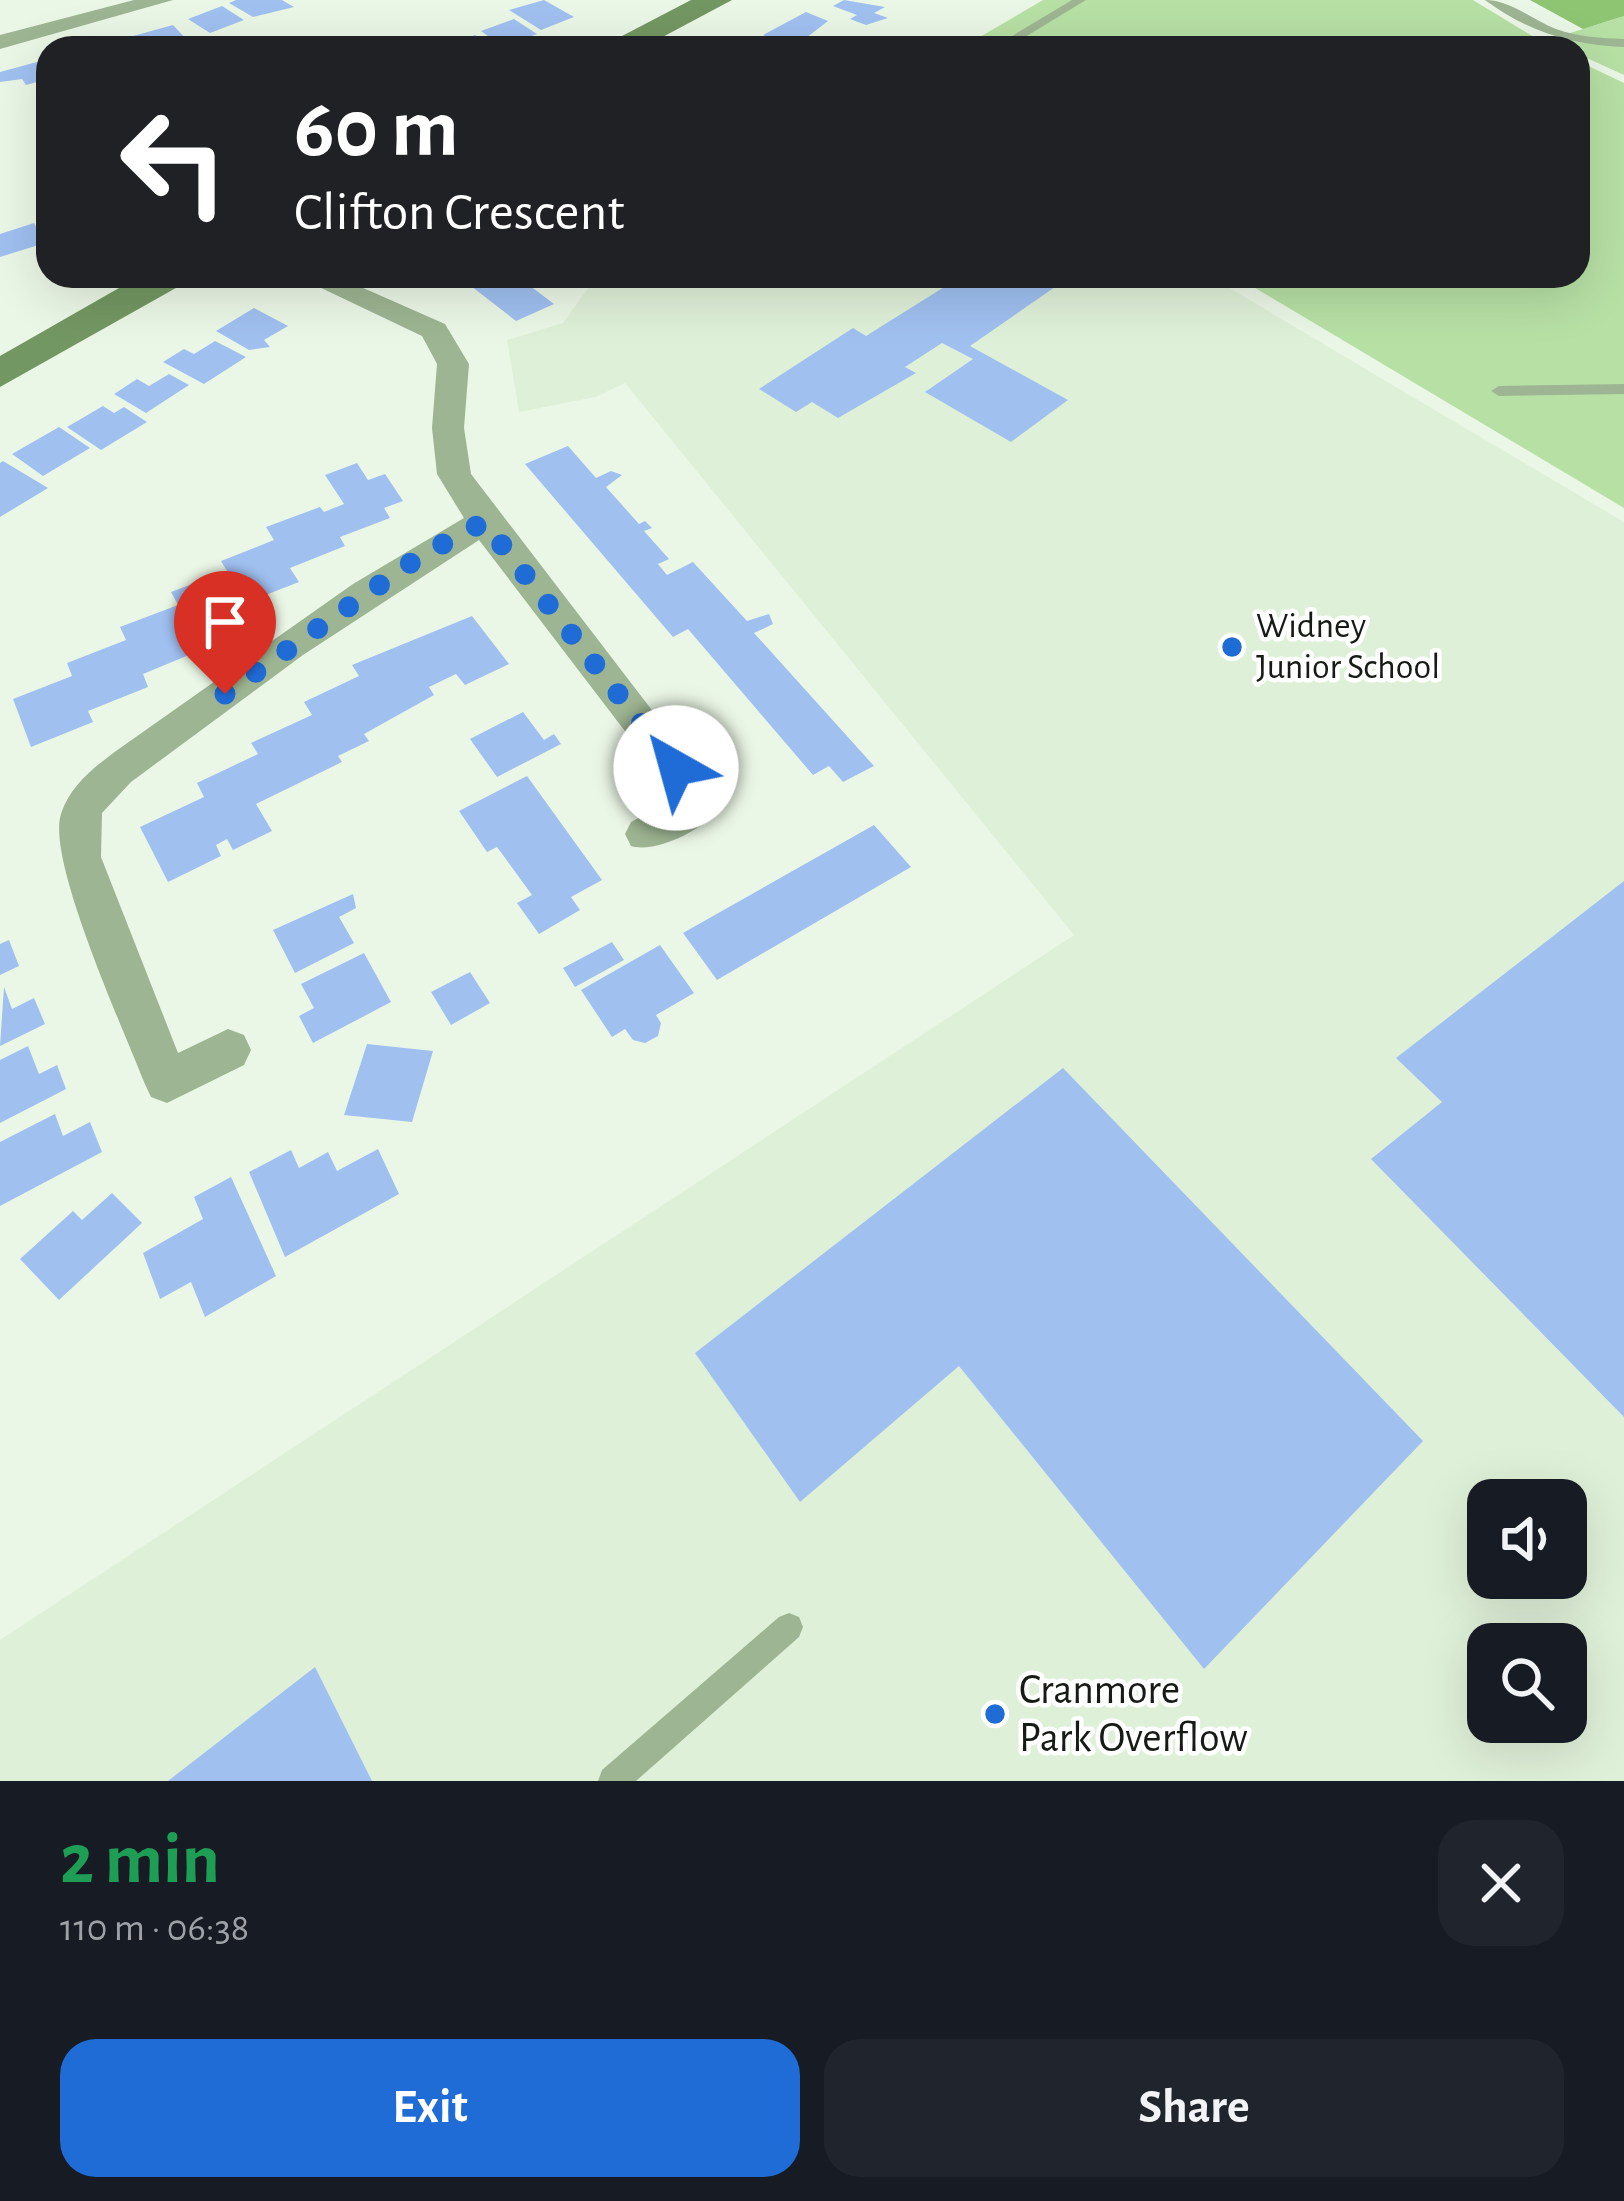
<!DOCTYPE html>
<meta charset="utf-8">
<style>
body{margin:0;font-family:"Alegreya Sans",sans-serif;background:#20242c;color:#f1f3f6;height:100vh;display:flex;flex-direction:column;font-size:45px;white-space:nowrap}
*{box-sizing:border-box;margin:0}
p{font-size:39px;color:#9ea1a6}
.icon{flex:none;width:66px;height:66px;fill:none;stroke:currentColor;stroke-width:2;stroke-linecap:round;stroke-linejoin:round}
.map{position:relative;height:1781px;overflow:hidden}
.drawer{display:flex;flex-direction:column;background:#171b24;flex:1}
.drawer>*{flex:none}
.hud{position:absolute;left:36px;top:36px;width:1554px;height:252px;border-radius:36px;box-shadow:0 12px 48px #0002;background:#202124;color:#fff;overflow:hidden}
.tools{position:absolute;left:1467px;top:1479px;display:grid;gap:24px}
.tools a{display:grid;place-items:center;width:120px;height:120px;border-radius:24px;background:#171b24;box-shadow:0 12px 48px #0002;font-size:60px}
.pin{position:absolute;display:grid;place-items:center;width:102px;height:102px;color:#fff;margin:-123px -51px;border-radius:50% 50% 50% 0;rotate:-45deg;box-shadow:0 0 12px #0007}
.pin .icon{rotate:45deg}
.me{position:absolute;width:132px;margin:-66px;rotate:322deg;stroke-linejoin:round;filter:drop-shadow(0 0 9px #0008)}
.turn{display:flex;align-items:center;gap:42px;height:252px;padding:0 60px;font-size:54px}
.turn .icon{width:156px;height:156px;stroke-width:2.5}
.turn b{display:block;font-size:84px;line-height:102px}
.round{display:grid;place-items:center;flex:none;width:126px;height:126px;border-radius:36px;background:#20242c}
.summary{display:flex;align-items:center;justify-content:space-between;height:204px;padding:0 60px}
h1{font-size:72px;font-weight:700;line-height:90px;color:#1e9e55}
.action{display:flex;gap:24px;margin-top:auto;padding:24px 60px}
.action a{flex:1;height:138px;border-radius:36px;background:#1f6cd7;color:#fff;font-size:48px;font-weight:700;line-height:138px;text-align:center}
.action a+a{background:#20242c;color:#f1f3f6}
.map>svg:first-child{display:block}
</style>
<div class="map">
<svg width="1624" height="1781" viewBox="0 0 1624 1781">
<rect width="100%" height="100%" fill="#ebf7e6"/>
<path fill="#dff0d8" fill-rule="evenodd" d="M 597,276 L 1209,276 L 1624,522 L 1624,1781 L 0,1781 L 0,1640 L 1074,935 L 625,383 L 596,397 L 519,412 L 507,340 L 563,323 ZM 1488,1500 L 1566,1500 L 1566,1578 L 1488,1578 ZM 1488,1644 L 1566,1644 L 1566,1722 L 1488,1722 Z"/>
<path fill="#b7e0a5" d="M 1043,0 L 1473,0 L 1552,48 L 961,48 Z
M 1624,16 L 1624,75 L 1578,54 L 1578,48 L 1548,40 Z
M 1578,61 L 1624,83 L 1624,508 L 1235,276 L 1578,276 Z"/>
<path fill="#8dc572" d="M 1530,0 L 1624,0 L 1624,16 L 1583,29 Z"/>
<path fill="#a0c0f0" d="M 236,0 L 282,0 L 294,7 L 253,17 L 229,3 Z
M 544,0 L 574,17 L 541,30 L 509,10 Z
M 844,0 L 885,7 L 874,13 L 888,18 L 866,25 L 850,19 L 857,15 L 833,6 Z
M 222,6 L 244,20 L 210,33 L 188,19 Z
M 806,12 L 828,21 L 793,48 L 763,35 Z
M 514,19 L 537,34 L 503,47 L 481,31 Z
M 173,25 L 189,42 L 144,48 L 133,36 Z
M 475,35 L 495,48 L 441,48 L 441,47 Z
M 48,59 L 48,79 L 26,85 L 22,79 L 0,82 L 0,72 Z
M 34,223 L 45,243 L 0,257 L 0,234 Z
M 458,276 L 517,276 L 554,304 L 516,321 Z
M 952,276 L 1033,276 L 1055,287 L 970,346 L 1068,400 L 1011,442 L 925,392 L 973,359 L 942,343 L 905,367 L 916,373 L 838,418 L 812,402 L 796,412 L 759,389 L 853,328 L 866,336 L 957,279 Z
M 254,308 L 288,326 L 264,340 L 270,347 L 249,350 L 216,331 Z
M 215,341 L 246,357 L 204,384 L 163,362 L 184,349 L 194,354 Z
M 169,374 L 189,385 L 146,413 L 114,394 L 137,379 L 149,386 Z
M 103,406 L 114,413 L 124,407 L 147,422 L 101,450 L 67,427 Z
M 59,427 L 90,448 L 43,476 L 12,454 Z
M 568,446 L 596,478 L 611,471 L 622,475 L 606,487 L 639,524 L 645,521 L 652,528 L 644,531 L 669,559 L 658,564 L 667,575 L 693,562 L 747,621 L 769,614 L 773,624 L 754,633 L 874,766 L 843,782 L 829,766 L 813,775 L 688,629 L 673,637 L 525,464 Z
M 3,461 L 48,488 L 0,517 L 0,463 Z
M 357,463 L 368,480 L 385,474 L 403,501 L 384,508 L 390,518 L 340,537 L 345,546 L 290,568 L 299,582 L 245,603 L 251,615 L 194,637 L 201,650 L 143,674 L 148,687 L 88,711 L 93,722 L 31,747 L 13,699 L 72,676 L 67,663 L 126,640 L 120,627 L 178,605 L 171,592 L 227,571 L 221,561 L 274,540 L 266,527 L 320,507 L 324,512 L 344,504 L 325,475 Z
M 472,616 L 509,664 L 465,685 L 456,674 L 429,687 L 434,695 L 364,734 L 369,741 L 338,756 L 342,762 L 256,804 L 272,831 L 233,850 L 227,839 L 216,845 L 221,856 L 168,882 L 140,827 L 204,797 L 197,783 L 258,754 L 251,743 L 312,715 L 304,702 L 359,676 L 352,665 Z
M 523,712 L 544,740 L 554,734 L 561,744 L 497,777 L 470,739 Z
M 527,776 L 602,880 L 571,897 L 580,910 L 539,934 L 517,903 L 532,895 L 497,847 L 487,852 L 459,811 Z
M 874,825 L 911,867 L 717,980 L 683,933 Z
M 1624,881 L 1624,1417 L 1371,1159 L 1442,1102 L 1396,1058 Z
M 353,894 L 356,908 L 339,917 L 354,943 L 295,973 L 273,930 Z
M 9,940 L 19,966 L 0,975 L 0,944 Z
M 612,942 L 624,960 L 575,987 L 563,968 Z
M 660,945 L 694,993 L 656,1015 L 661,1023 L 658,1036 L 645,1043 L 633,1040 L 625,1029 L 612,1037 L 581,990 Z
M 364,953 L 391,1002 L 313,1043 L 299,1016 L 314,1008 L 301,984 Z
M 470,972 L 490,1003 L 451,1025 L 431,992 Z
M 4,987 L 12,1009 L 34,998 L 45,1024 L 0,1046 Z
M 367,1044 L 433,1051 L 412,1122 L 344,1115 Z
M 28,1046 L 39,1074 L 57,1065 L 66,1089 L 0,1123 L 0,1060 Z
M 1063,1068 L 1423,1441 L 1204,1669 L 959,1366 L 800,1502 L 695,1353 Z
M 55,1114 L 63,1136 L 90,1122 L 102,1152 L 0,1206 L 0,1142 Z
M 378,1149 L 399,1194 L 285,1257 L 249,1172 L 291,1150 L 299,1168 L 328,1152 L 337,1171 Z
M 231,1177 L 276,1276 L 205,1317 L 191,1282 L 160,1299 L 143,1253 L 203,1219 L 194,1197 Z
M 112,1193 L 142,1223 L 59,1300 L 20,1259 L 73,1211 L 82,1220 Z
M 315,1667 L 372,1781 L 168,1781 Z"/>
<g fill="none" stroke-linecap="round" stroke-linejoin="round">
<path fill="#9db592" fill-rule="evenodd" d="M 1072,0 L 1086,0 L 1007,48 L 992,48 Z
M 1485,0 C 1511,0 1532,20 1556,29 C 1578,37 1601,38 1624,39 L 1624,47 C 1573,45 1526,31 1485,0 Z
M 1624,384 L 1624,394 L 1499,396 L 1491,391 L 1499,386 Z
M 789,1613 L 799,1617 L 803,1627 L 799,1637 L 636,1781 L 598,1781 L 602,1770 L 779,1617 Z"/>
<path fill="#9db592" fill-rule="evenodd" d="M 134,0 L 173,0 L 0,49 L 0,35 Z
M 296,276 L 336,276 L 445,324 L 469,364 L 464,428 L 471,474 L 723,803 C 711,827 656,854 631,846 L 625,834 L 631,822 L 676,798 L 479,540 L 303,655 L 131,782 L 102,813 L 101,857 L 178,1053 L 228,1029 L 244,1035 L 251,1050 L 244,1065 L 167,1103 L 151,1097 L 144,1082 C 124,1030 46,860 61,814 C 70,786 93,768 116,751 L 353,584 L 464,518 L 437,474 L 432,428 L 437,364 L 422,336 Z"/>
<path fill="#739762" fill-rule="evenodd" d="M 691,0 L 732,0 L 642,48 L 599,48 Z
M 140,276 L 189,276 L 183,284 L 0,387 L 0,356 Z"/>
</g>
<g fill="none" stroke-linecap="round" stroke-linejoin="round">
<path stroke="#1f6cd7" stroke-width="21" stroke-dasharray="0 37.8" d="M 225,694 L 422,555 L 484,522 L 676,768"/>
</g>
<g fill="#1f6cd7" stroke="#fff" stroke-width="4.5">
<circle cx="1232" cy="647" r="12"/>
<circle cx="995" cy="1714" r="12"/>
</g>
<g text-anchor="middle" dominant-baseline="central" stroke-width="9" stroke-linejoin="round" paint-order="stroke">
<g font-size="36" fill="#161b15" stroke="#fff" text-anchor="start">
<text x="1256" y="626">Widney<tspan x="1256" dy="41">Junior School</tspan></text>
</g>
<g font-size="42" fill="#161b15" stroke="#fff" text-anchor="start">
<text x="1019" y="1690">Cranmore<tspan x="1019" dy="48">Park Overflow</tspan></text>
</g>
</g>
</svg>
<div class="tools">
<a><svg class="icon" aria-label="sound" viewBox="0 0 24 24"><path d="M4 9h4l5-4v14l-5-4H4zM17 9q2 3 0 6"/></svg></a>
<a><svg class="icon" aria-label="search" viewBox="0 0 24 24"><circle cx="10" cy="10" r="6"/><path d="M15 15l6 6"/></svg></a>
</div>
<div class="pin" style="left:225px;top:694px;background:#d93025"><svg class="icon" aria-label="arrive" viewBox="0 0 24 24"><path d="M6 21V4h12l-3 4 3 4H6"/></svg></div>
<svg class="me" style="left:676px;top:768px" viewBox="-20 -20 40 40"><circle r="19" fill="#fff"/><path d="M0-13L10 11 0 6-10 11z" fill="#1f6cd7"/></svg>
<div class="hud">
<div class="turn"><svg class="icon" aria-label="left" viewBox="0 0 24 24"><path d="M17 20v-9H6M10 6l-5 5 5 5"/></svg><div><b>60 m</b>Clifton Crescent</div></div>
</div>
</div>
<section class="drawer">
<div class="summary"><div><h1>2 min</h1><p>110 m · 06:38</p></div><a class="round"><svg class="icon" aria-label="close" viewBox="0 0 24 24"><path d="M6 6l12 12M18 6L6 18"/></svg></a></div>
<div class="action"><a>Exit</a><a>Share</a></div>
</section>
